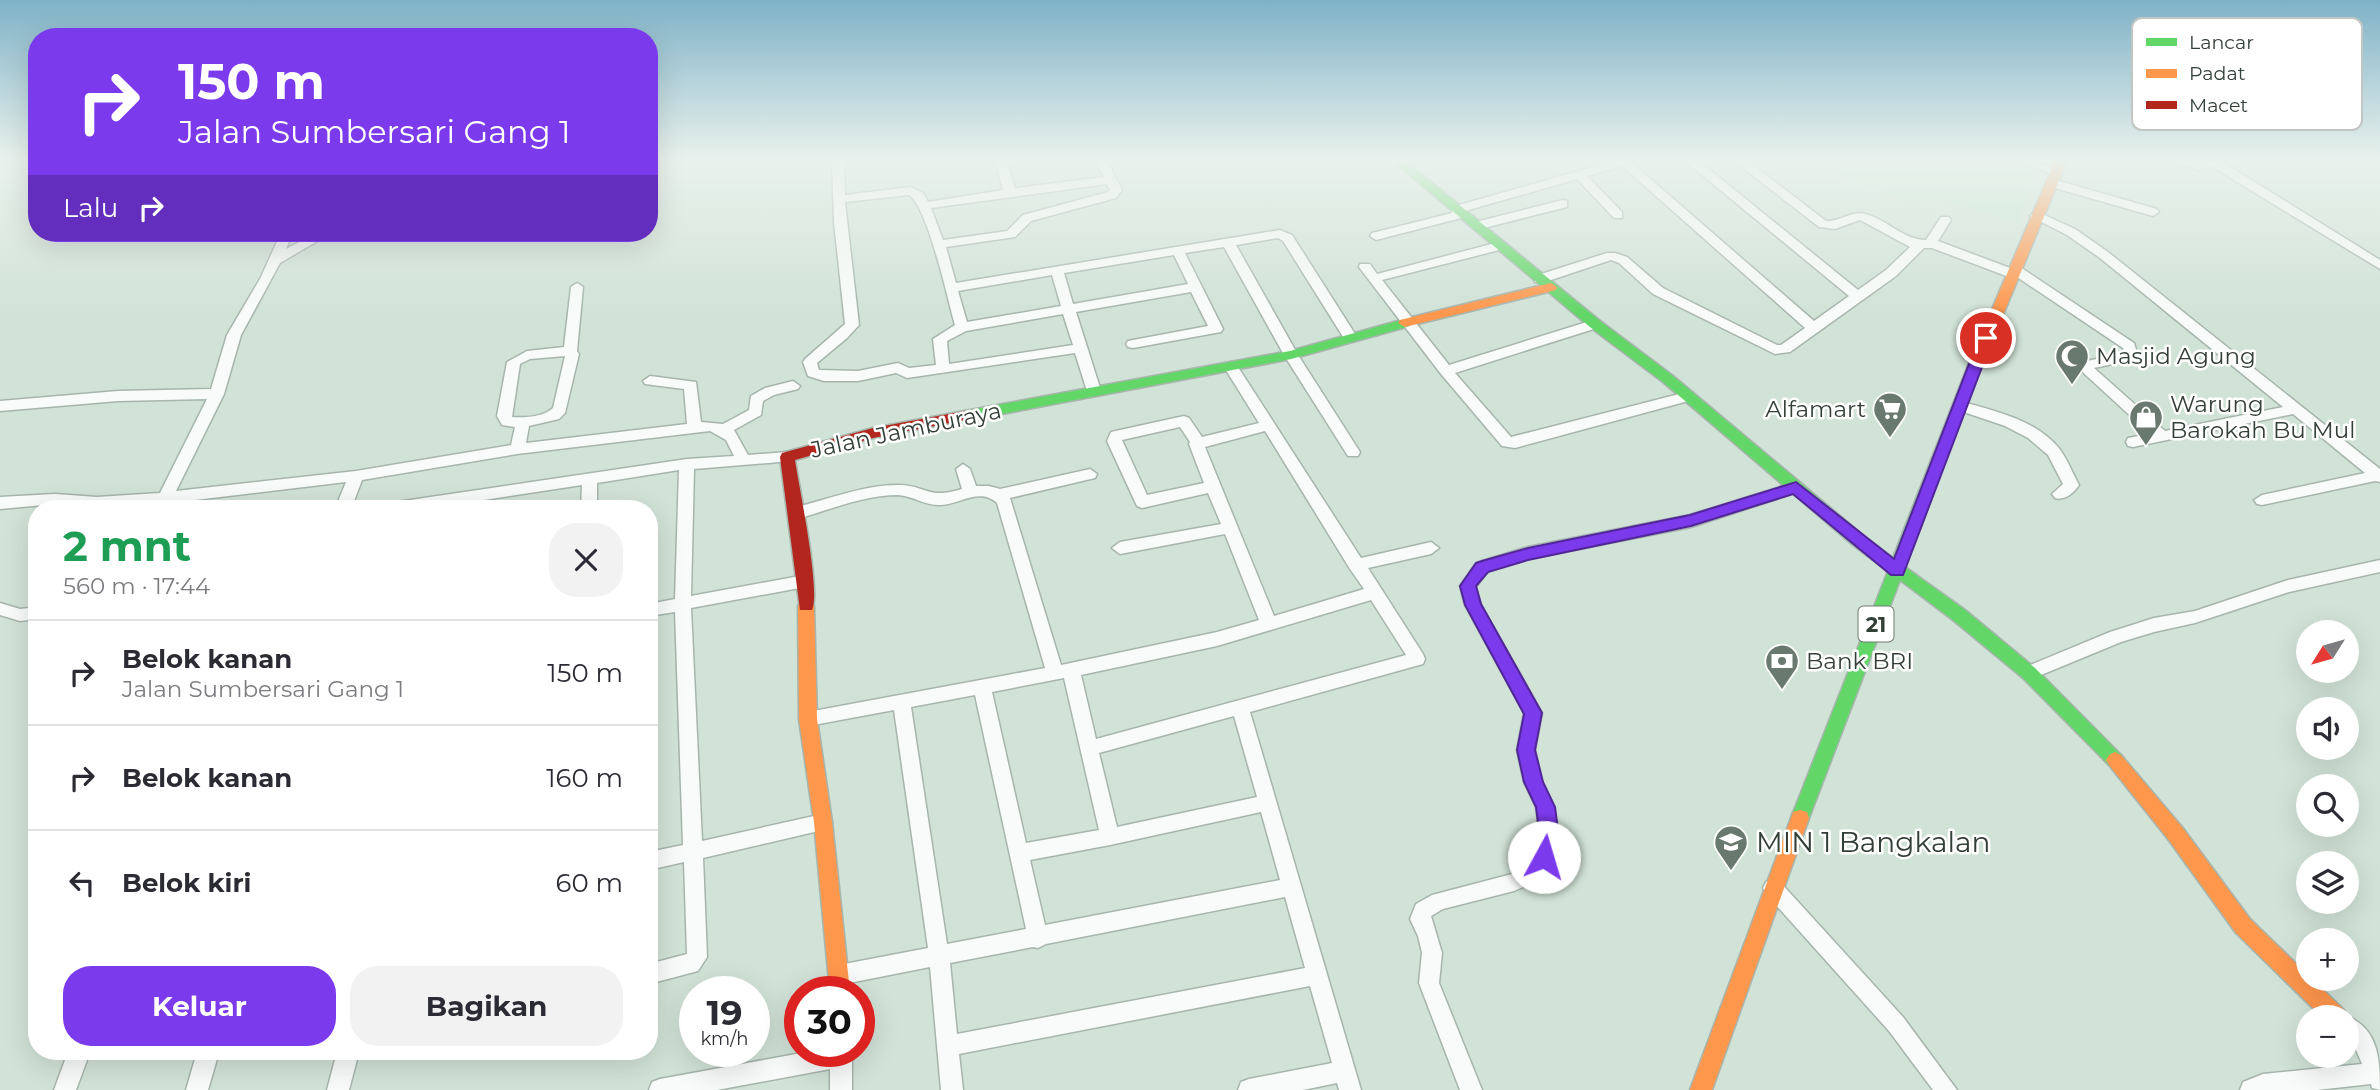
<!DOCTYPE html>
<html lang="id">
<meta charset="utf-8">
<style>
body{margin:0;font-family:Montserrat,sans-serif;background:#f2f2f3;color:#2b2b33;height:100vh;display:flex;flex-direction:column;font-size:26px;white-space:nowrap}
*{box-sizing:border-box;margin:0}
p{font-size:23px;color:#7c7c81}
.icon{flex:none;width:38px;height:38px;fill:none;stroke:currentColor;stroke-width:2;stroke-linecap:round;stroke-linejoin:round}
.map{position:relative;flex:1;overflow:hidden}
.side{position:absolute;left:28px;top:500px;width:630px;height:560px;display:flex;flex-direction:column;background:#fff;border-radius:28px;box-shadow:0 7px 28px #0002}
.side>*{flex:none}
.banner{position:absolute;left:28px;top:28px;width:630px;height:214px;border-radius:28px;box-shadow:0 7px 28px #0002;background:#7c3aed;color:#fff;overflow:hidden}
.needle{width:46px;rotate:233deg}
.tools{position:absolute;left:2296px;top:620px;display:grid;gap:14px}
.tools a{display:grid;place-items:center;width:63px;height:63px;border-radius:50%;background:#fff;box-shadow:0 7px 28px #0002;font-size:35px}
.speed{position:absolute;left:679px;top:976px;display:flex;gap:14px;font-size:35px;font-weight:700;text-align:center}
.speed>*{display:grid;place-content:center;width:91px;height:91px;border-radius:50%;background:#fff;box-shadow:0 7px 28px #0002;line-height:1}
.speed small{font-size:18px;font-weight:400}
.speed .limit{border:10px solid #d22;background:#fff;color:#111}
.pin{position:absolute;display:grid;place-items:center;width:60px;height:60px;color:#fff;margin:-30px;border:4px solid #fff;border-radius:50%;box-shadow:0 2px 7px #0007}
.me{position:absolute;width:77px;margin:-38px;rotate:6deg;stroke-linejoin:round;filter:drop-shadow(0 0 5px #0008)}
.turn{display:flex;align-items:center;gap:24px;height:147px;padding:0 35px;font-size:32px}
.turn .icon{width:91px;height:91px;stroke-width:2.5}
.turn b{display:block;font-size:49px;line-height:60px}
.then{display:flex;align-items:center;height:66px;padding:0 35px;background:#0003;gap:14px;font-size:26px}
.round{display:grid;place-items:center;flex:none;width:74px;height:74px;border-radius:28px;background:#f2f2f3}
.overview{display:flex;align-items:center;justify-content:space-between;height:119px;padding:0 35px}
h1{font-size:42px;font-weight:700;line-height:52px;color:#1e9e55}
.primary-button{display:flex;gap:14px;margin-top:auto;padding:14px 35px}
.primary-button a{flex:1;height:80px;border-radius:28px;background:#7c3aed;color:#fff;font-size:28px;font-weight:700;line-height:80px;text-align:center}
.primary-button a+a{background:#f2f2f3;color:#2b2b33}
ul{padding:0;list-style:none}
li{display:flex;align-items:center;gap:21px;height:105px;padding:0 35px;border-top:2px solid #e1e1e2}
li div{flex:1}
li b{display:block;font-size:26px}
li em{font-style:normal}
.map>svg:first-child{display:block}
</style>
<div class="map">
<svg width="2380" height="1090" viewBox="0 0 2380 1090">
<rect width="100%" height="100%" fill="#d1e2d7"/>
<path fill="#c5e4d2" d="M 1806,161 L 2010,161 L 2036,170 L 2018,222 L 1937,199 L 1907,202 Z"/>
<g fill="none" stroke-linecap="round" stroke-linejoin="round">
<g stroke="#a7b5ad" stroke-width="3">
<path id="street" d="M 832,161 L 844,161 L 845,195 L 911,187 L 923,193 L 928,202 L 1003,190 L 995,161 L 1007,161 L 1015,188 L 1104,177 L 1095,161 L 1107,161 L 1122,190 L 1116,198 L 1031,221 L 1015,237 L 946,247 L 956,283 L 1280,230 L 1292,235 L 1357,337 L 1355,340 L 1345,340 L 1283,241 L 1278,238 L 1236,245 L 1298,355 L 1360,452 L 1358,456 L 1348,456 L 1284,355 L 1224,247 L 1185,253 L 1223,329 L 1221,332 L 1133,348 L 1128,347 L 1126,344 L 1128,341 L 1133,340 L 1208,326 L 1191,292 L 1076,312 L 1101,391 L 1099,394 L 1094,396 L 1087,391 L 1075,353 L 907,378 L 896,373 L 858,381 L 824,381 L 808,376 L 803,362 L 805,359 L 845,324 L 834,222 ZM 1107,184 L 1110,190 L 1108,192 L 1023,215 L 1007,231 L 943,240 L 931,208 ZM 909,195 C 928,207 948,301 955,325 L 933,339 L 936,365 L 909,368 L 898,363 L 858,371 L 819,370 L 817,363 L 847,338 L 859,325 L 845,202 ZM 1174,255 L 1188,284 L 1073,304 L 1064,273 ZM 1052,275 L 1061,306 L 967,322 L 958,291 ZM 1063,314 L 1073,345 L 949,364 L 947,341 L 966,331 Z
M 1614,161 L 1634,161 L 1632,163 L 1814,321 L 1849,296 L 1685,161 L 1699,161 L 1858,290 L 1886,270 L 1910,247 L 1860,220 L 1835,229 L 1819,227 L 1734,161 L 1748,161 L 1826,221 C 1839,222 1852,210 1865,214 C 1887,219 1903,240 1926,240 L 1941,217 L 1949,217 L 1951,220 L 1938,241 L 2010,268 L 2020,267 L 2134,343 L 2138,356 L 2136,359 L 2094,368 L 2165,431 L 2283,407 L 2100,258 L 2067,235 L 2030,216 L 2036,212 L 2040,213 L 2075,229 L 2108,252 L 2380,469 L 2380,482 L 2375,481 L 2262,505 L 2257,504 L 2254,500 L 2262,495 L 2365,473 L 2293,414 L 2133,447 L 2128,446 L 2126,442 L 2128,438 L 2150,434 L 2076,366 L 2078,363 L 2124,353 L 2123,348 L 2017,277 L 2009,277 L 1932,248 L 1924,248 L 1896,276 L 1790,352 L 1775,354 L 1653,294 L 1619,263 L 1611,260 L 1545,282 L 1535,282 L 1535,276 L 1607,253 L 1615,253 L 1627,257 L 1663,288 L 1777,345 L 1781,345 L 1805,328 L 1622,166 L 1587,176 L 1622,212 L 1622,218 L 1614,218 L 1577,179 L 1465,211 L 1467,214 L 1465,217 L 1376,240 L 1370,236 L 1372,233 L 1452,213 L 1452,207 Z
M 2016,161 L 2035,161 L 2063,172 L 2057,176 Z
M 2172,161 L 2221,161 L 2380,260 L 2380,269 L 2211,166 L 2198,170 Z
M 2052,179 L 2157,209 L 2159,212 L 2153,216 L 2048,186 L 2046,183 Z
M 1563,200 L 1567,201 L 1567,207 L 1476,230 L 1470,226 L 1472,223 Z
M 281,233 L 293,233 L 286,249 L 316,233 L 331,233 L 280,263 L 241,335 L 224,394 L 176,491 L 356,471 L 511,445 L 515,427 L 502,425 L 497,416 L 507,362 L 527,351 L 564,347 L 571,287 L 577,283 L 583,287 L 577,351 L 579,354 L 565,413 L 559,419 L 529,426 L 526,443 L 687,424 L 684,389 L 645,384 L 643,381 L 650,376 L 696,382 L 701,422 L 723,424 L 749,410 L 751,396 L 765,388 L 793,381 L 800,386 L 798,389 L 774,395 L 763,401 L 761,415 L 734,430 L 748,455 L 787,452 L 792,453 L 794,457 L 792,461 L 694,469 L 691,596 L 805,575 L 811,577 L 813,581 L 811,585 L 805,587 L 691,608 L 702,841 L 823,814 L 830,816 L 832,822 L 830,828 L 823,830 L 703,858 L 707,957 L 698,971 L 649,984 L 649,964 L 687,954 L 684,862 L 649,870 L 649,852 L 683,845 L 675,612 L 649,616 L 649,604 L 675,599 L 679,470 L 597,483 L 597,509 L 581,509 L 582,485 L 425,509 L 382,509 L 390,503 L 687,459 L 734,456 L 726,440 L 710,431 L 517,454 L 362,480 L 351,509 L 335,509 L 346,482 L 170,503 L 167,509 L 151,509 L 154,504 L 97,509 L 55,504 L 0,509 L 0,497 L 55,494 L 97,497 L 160,493 L 207,399 L 118,401 L 0,411 L 0,401 L 118,391 L 211,389 L 227,335 L 260,279 ZM 565,356 L 553,408 C 543,417 525,418 512,417 L 520,364 L 530,359 Z
M 1499,242 L 1503,243 L 1503,249 L 1382,280 L 1449,365 L 1590,321 L 1600,321 L 1600,327 L 1455,373 L 1511,437 L 1687,392 L 1694,397 L 1692,400 L 1515,448 L 1502,446 L 1441,374 L 1359,267 L 1360,264 L 1370,264 L 1377,274 Z
M 1231,362 L 1236,364 L 1361,558 L 1431,542 L 1439,548 L 1431,554 L 1368,568 L 1423,654 L 1425,659 L 1423,664 L 1250,712 L 1361,1090 L 1339,1090 L 1337,1083 L 1303,1090 L 1238,1090 L 1241,1082 L 1249,1079 L 1332,1063 L 1310,986 L 959,1054 L 963,1090 L 941,1090 L 930,967 L 839,985 L 832,982 L 829,975 L 832,968 L 839,965 L 928,948 L 894,710 L 808,726 L 802,724 L 799,719 L 802,714 L 808,712 L 1045,668 L 997,503 C 980,487 960,504 941,505 C 926,506 913,496 898,495 C 864,495 829,510 797,519 L 789,513 L 797,507 C 829,499 864,485 898,485 C 926,485 927,500 962,489 L 956,469 L 963,464 L 970,469 L 976,486 L 989,486 L 1000,489 L 1090,469 L 1097,474 L 1095,478 L 1010,498 L 1061,665 L 1217,632 L 1259,620 L 1225,534 L 1120,554 L 1112,548 L 1120,542 L 1221,524 L 1208,493 L 1142,508 L 1137,506 L 1107,441 L 1111,432 L 1184,416 L 1189,418 L 1202,437 L 1259,423 L 1224,367 ZM 1180,427 L 1190,442 L 1189,444 L 1204,483 L 1147,495 L 1122,440 ZM 1265,431 L 1350,569 L 1364,589 L 1274,616 L 1205,447 ZM 1371,600 L 1406,655 L 1096,739 L 1081,675 L 1217,646 ZM 1064,678 L 1099,830 L 1026,843 L 992,692 ZM 975,695 L 1026,929 L 947,944 L 911,707 ZM 1234,716 L 1257,797 L 1117,827 L 1099,753 ZM 1261,812 L 1280,880 L 1045,925 L 1030,860 L 1110,845 ZM 1285,897 L 1305,968 L 957,1034 L 950,963 L 1033,947 L 1038,948 L 1046,944 Z
M 1960,401 C 1994,411 2034,419 2058,447 C 2067,458 2072,472 2079,485 C 2074,493 2064,501 2055,498 L 2052,494 L 2063,484 L 2048,455 L 2028,438 L 2005,426 L 1955,409 L 1953,406 L 1955,403 Z
M 1796,482 L 1801,483 L 1804,487 L 1801,491 L 1691,527 L 1528,559 L 1488,571 L 1476,587 L 1481,605 L 1542,713 L 1535,750 L 1542,782 L 1554,807 L 1557,830 L 1554,857 L 1539,880 L 1514,891 L 1443,909 L 1431,916 L 1442,953 L 1439,983 L 1482,1090 L 1460,1090 L 1419,983 L 1422,953 L 1418,936 L 1410,919 L 1416,904 L 1432,895 L 1512,874 L 1525,868 L 1535,854 L 1539,830 L 1536,807 L 1524,782 L 1517,750 L 1524,713 L 1465,605 L 1460,586 L 1476,563 L 1482,561 L 1528,547 L 1690,515 Z
M 2380,560 L 2380,572 L 2289,592 L 2195,623 L 2154,632 L 2121,642 L 2029,680 L 2023,678 L 2020,673 L 2023,668 L 2110,632 L 2154,618 L 2195,611 L 2288,580 Z
M 0,603 L 20,609 L 37,607 L 37,619 L 20,621 L 0,615 Z
M 1773,879 L 1780,882 L 1903,1017 L 1957,1090 L 1933,1090 L 1889,1031 L 1766,894 L 1763,888 L 1766,882 Z
M 2347,1016 C 2379,1029 2380,1061 2380,1090 L 2372,1088 L 2371,1084 L 2317,1090 L 2240,1090 L 2243,1082 L 2263,1074 L 2362,1064 L 2356,1050 L 2347,1041 L 2347,1017 L 2344,1017 Z
M 68,1052 L 90,1052 L 76,1090 L 54,1090 Z
M 197,1052 L 219,1052 L 208,1090 L 186,1090 Z
M 337,1052 L 359,1052 L 349,1090 L 327,1090 Z
M 807,1052 L 852,1052 L 852,1090 L 830,1090 L 830,1069 L 717,1090 L 649,1090 L 652,1082 L 660,1079 Z"/>
</g>
<g stroke="#a7b5ad" stroke-width="3">
<path id="fast" d="M 1393,161 L 1406,161 L 1600,321 L 1673,376 L 1865,537 L 1893,558 L 1969,363 L 1976,359 L 1981,360 L 1983,363 L 1905,567 L 1965,610 L 2035,668 L 2121,755 L 2124,760 L 2121,765 L 2115,768 L 2109,765 L 2023,678 L 1953,620 L 1900,580 L 1809,818 L 1807,824 L 1800,826 L 1793,824 L 1791,818 L 1888,571 L 1853,545 L 1663,382 L 1590,327 Z
M 1405,319 L 1410,320 L 1410,326 L 1291,359 L 965,421 L 958,416 L 965,411 L 1290,351 Z"/>
</g>
<g stroke="#a7b5ad" stroke-width="3">
<path id="slow" d="M 2055,161 L 2067,161 L 1983,363 L 1976,367 L 1971,366 L 1969,363 Z
M 1551,283 L 1557,287 L 1556,290 L 1405,327 L 1398,323 L 1400,320 Z
M 806,600 L 812,602 L 814,606 L 817,719 L 832,822 L 850,992 L 830,992 L 814,822 L 799,719 L 798,606 L 800,602 Z
M 2115,752 L 2121,755 L 2182,827 L 2250,919 L 2308,975 L 2308,978 L 2311,978 L 2344,1010 L 2347,1017 L 2347,1019 L 2322,1017 L 2236,933 L 2168,839 L 2109,765 L 2106,760 L 2109,755 Z
M 1800,810 L 1807,812 L 1809,818 L 1712,1090 L 1690,1090 L 1791,818 L 1793,812 Z"/>
</g>
<g stroke="#a7b5ad" stroke-width="3">
<path id="jam" d="M 965,411 L 972,416 L 970,419 L 873,438 L 795,460 C 799,487 821,592 812,610 L 800,610 L 780,457 L 782,453 L 873,428 Z"/>
</g>
<use href="#street" fill="#f8fbf9" fill-rule="evenodd"/>
<use href="#fast" fill="#63d668" fill-rule="evenodd"/>
<use href="#slow" fill="#ff974d" fill-rule="evenodd"/>
<use href="#jam" fill="#b3261e" fill-rule="evenodd"/>
</g>
<linearGradient id="sky" x2="0" y2="1"><stop stop-color="#7fb2c7"/><stop offset="0.51" stop-color="#eaf2ed"/><stop offset="1" stop-color="#eaf2ed" stop-opacity="0"/></linearGradient>
<rect width="2380" height="314" fill="url(#sky)"/>
<path fill="#7c3aed" stroke="#51269a" stroke-width="2" d="M 1986,334 L 1993,338 L 1903,575 L 1891,575 L 1793,494 L 1691,526 L 1528,560 L 1488,572 L 1476,586 L 1481,604 L 1542,713 L 1535,750 L 1543,782 L 1555,807 L 1558,830 L 1551,863 L 1544,866 L 1537,863 L 1534,857 L 1539,830 L 1536,807 L 1524,782 L 1517,750 L 1524,714 L 1465,605 L 1460,586 L 1476,563 L 1482,561 L 1528,548 L 1690,515 L 1796,482 L 1894,559 L 1979,338 Z"/>
<defs>
<g id="mosque-pin" transform="scale(1.75)"><path d="M0 17L-7.5 6A9.5 9.5 0 1 1 7.5 6Z" fill="#6a7970" stroke="#fff"/><path d="M3.5-4.9A6 6 0 1 0 3.5 4.9A5 5 0 1 1 3.5-4.9Z" fill="#fff"/></g>
<g id="supermarket-pin" transform="scale(1.75)"><path d="M0 17L-7.5 6A9.5 9.5 0 1 1 7.5 6Z" fill="#6a7970" stroke="#fff"/><path d="M-6-5.5h2.5l.6 2H6L4.5 2H-2.5L-4.4-4H-6ZM-1.5 3.2a1.3 1.3 0 1 0 .1 0ZM3 3.2a1.3 1.3 0 1 0 .1 0Z" fill="#fff"/></g>
<g id="shop-pin" transform="scale(1.75)"><path d="M0 17L-7.5 6A9.5 9.5 0 1 1 7.5 6Z" fill="#6a7970" stroke="#fff"/><path d="M-5-2.5h2.3a2.7 3.5 0 0 1 5.4 0H5L5.5 6h-11ZM-1.5-2.5h3a1.5 2.3 0 0 0-3 0Z" fill="#fff"/></g>
<g id="bank-pin" transform="scale(1.75)"><path d="M0 17L-7.5 6A9.5 9.5 0 1 1 7.5 6Z" fill="#6a7970" stroke="#fff"/><path d="M-6-4H6V4H-6ZM0-2.3a2.3 2.3 0 1 0 0 4.6a2.3 2.3 0 1 0 0-4.6Z" fill="#fff"/></g>
<g id="school-pin" transform="scale(1.75)"><path d="M0 17L-7.5 6A9.5 9.5 0 1 1 7.5 6Z" fill="#6a7970" stroke="#fff"/><path d="M0-5L7-2L0 1L-7-2ZM-4 1L0 2.5L4 1V4Q0 6-4 4Z" fill="#fff"/></g>
</defs>
<g fill-rule="evenodd">
<use href="#mosque-pin" x="2072" y="356"/>
<use href="#supermarket-pin" x="1890" y="409"/>
<use href="#shop-pin" x="2146" y="417"/>
<use href="#bank-pin" x="1782" y="661"/>
<use href="#school-pin" x="1731" y="842"/>
</g>
<g text-anchor="middle" dominant-baseline="central" stroke-width="5" stroke-linejoin="round" paint-order="stroke">
<rect fill="#fff" stroke="#707974" stroke-width="2" x="1858.5" y="606.5" width="35" height="35" rx="5"/>
<g font-size="21" font-weight="bold" fill="#334038">
<text x="1876" y="624">21</text>
</g>
<g font-size="23" fill="#334038" stroke="#fff" text-anchor="start">
<text x="2096" y="356">Masjid Agung</text>
<text x="2170" y="404">Warung<tspan x="2170" dy="26">Barokah Bu Mul</tspan></text>
<text x="1866" y="409" text-anchor="end">Alfamart</text>
<text x="1806" y="661">Bank BRI</text>
</g>
<g font-size="23" fill="#334038" stroke="#fff">
<text transform="translate(906 430) rotate(-12)">Jalan Jamburaya</text>
</g>
<g font-size="28" fill="#334038" stroke="#fff" text-anchor="start">
<text x="1756" y="842">MIN 1 Bangkalan</text>
</g>
</g>
<rect x="2132" y="18" width="230" height="112" rx="10" fill="#fff" stroke="#c2c6c3" stroke-width="2"/>
<rect x="2146" y="38" width="31" height="8" fill="#63d668"/>
<rect x="2146" y="69" width="31" height="9" fill="#ff974d"/>
<rect x="2146" y="101" width="31" height="8" fill="#b3261e"/>
<g font-size="19" fill="#334038">
<text x="2189" y="49">Lancar</text>
<text x="2189" y="80">Padat</text>
<text x="2189" y="112">Macet</text>
</g>
</svg>
<div class="tools">
<a><svg class="needle" viewBox="-14 -14 28 28"><path d="M0-13l5 13h-10z" fill="#e53935"/><path d="M0 13l5-13h-10z" fill="#7c7c81"/></svg></a>
<a><svg class="icon" aria-label="sound" viewBox="0 0 24 24"><path d="M4 9h4l5-4v14l-5-4H4zM17 9q2 3 0 6"/></svg></a>
<a><svg class="icon" aria-label="search" viewBox="0 0 24 24"><circle cx="10" cy="10" r="6"/><path d="M15 15l6 6"/></svg></a>
<a><svg class="icon" aria-label="layers" viewBox="0 0 24 24"><path d="M12 4l9 5-9 5-9-5zM3 14l9 5 9-5"/></svg></a>
<a>+</a>
<a>−</a>
</div>
<div class="speed"><div>19<small>km/h</small></div><div class="limit">30</div></div>
<div class="pin" style="left:1986px;top:338px;background:#d93025"><svg class="icon" aria-label="arrive" viewBox="0 0 24 24"><path d="M6 21V4h12l-3 4 3 4H6"/></svg></div>
<svg class="me" style="left:1544px;top:857px" viewBox="-20 -20 40 40"><circle r="19" fill="#fff"/><path d="M0-13L10 11 0 6-10 11z" fill="#7c3aed"/></svg>
<div class="banner">
<div class="turn"><svg class="icon" aria-label="right" viewBox="0 0 24 24"><path d="M7 20v-9h11M14 6l5 5-5 5"/></svg><div><b>150 m</b>Jalan Sumbersari Gang 1</div></div>
<div class="then">Lalu<svg class="icon" aria-label="right" viewBox="0 0 24 24"><path d="M7 20v-9h11M14 6l5 5-5 5"/></svg></div>
</div>
<section class="side">
<div class="overview"><div><h1>2 mnt</h1><p>560 m · 17:44</p></div><a class="round"><svg class="icon" aria-label="close" viewBox="0 0 24 24"><path d="M6 6l12 12M18 6L6 18"/></svg></a></div>
<ul>
<li><svg class="icon" aria-label="right" viewBox="0 0 24 24"><path d="M7 20v-9h11M14 6l5 5-5 5"/></svg><div><b>Belok kanan</b><p>Jalan Sumbersari Gang 1</p></div><em>150 m</em></li>
<li><svg class="icon" aria-label="right" viewBox="0 0 24 24"><path d="M7 20v-9h11M14 6l5 5-5 5"/></svg><div><b>Belok kanan</b></div><em>160 m</em></li>
<li><svg class="icon" aria-label="left" viewBox="0 0 24 24"><path d="M17 20v-9H6M10 6l-5 5 5 5"/></svg><div><b>Belok kiri</b></div><em>60 m</em></li>
</ul>
<div class="primary-button"><a>Keluar</a><a>Bagikan</a></div>
</section>
</div>
